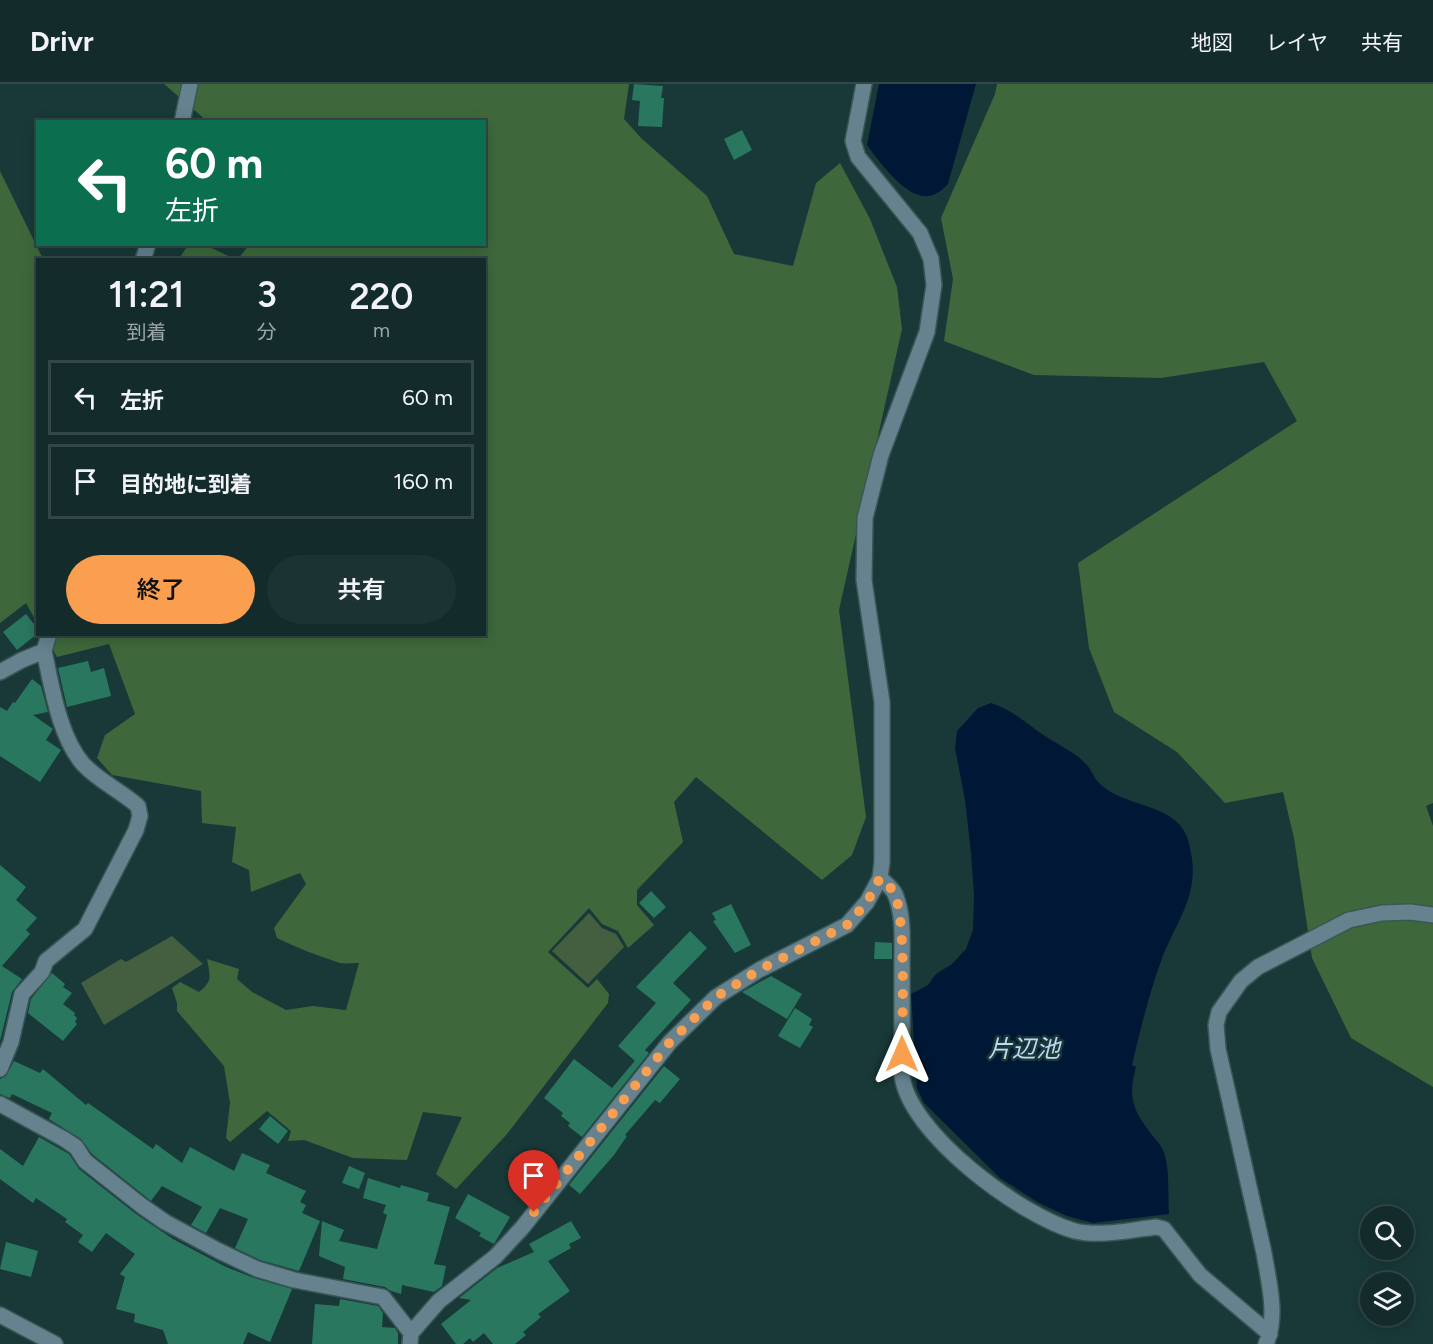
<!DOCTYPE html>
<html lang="ja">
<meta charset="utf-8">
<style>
body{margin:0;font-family:Figtree,"Noto Sans JP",sans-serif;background:#1c3333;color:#f1f3f6;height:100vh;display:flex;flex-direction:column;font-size:22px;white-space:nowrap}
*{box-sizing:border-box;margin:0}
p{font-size:20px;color:#9da7a9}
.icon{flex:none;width:33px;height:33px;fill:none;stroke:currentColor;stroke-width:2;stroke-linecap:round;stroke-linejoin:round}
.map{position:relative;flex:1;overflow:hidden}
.drawer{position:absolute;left:36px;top:174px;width:450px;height:378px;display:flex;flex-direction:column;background:#132b2b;border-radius:0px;box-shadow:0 3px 15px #0003,0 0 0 2px #324747}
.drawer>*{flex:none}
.banner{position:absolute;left:36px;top:36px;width:450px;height:126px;border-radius:0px;box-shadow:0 3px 15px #0003,0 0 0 2px #324747;background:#0b6e4f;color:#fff;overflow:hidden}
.controls{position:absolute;left:1360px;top:1122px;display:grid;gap:12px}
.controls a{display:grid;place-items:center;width:54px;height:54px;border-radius:50%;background:#132b2b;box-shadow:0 3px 15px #0003,0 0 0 2px #324747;font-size:30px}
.pin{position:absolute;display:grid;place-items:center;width:51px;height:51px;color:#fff;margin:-62px -26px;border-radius:50% 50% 50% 0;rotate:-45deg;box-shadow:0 0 6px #0007}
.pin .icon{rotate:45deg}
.me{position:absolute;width:66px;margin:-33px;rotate:0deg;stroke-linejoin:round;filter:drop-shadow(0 0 4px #0008)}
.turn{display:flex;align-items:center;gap:21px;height:126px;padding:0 30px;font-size:27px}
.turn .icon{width:78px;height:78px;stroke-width:2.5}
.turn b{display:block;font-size:42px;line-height:51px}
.eta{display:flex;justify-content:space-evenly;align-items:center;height:102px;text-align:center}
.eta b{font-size:36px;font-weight:600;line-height:42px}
.primary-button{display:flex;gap:12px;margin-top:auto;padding:12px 30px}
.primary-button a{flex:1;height:69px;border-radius:36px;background:#fa9f50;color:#111;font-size:24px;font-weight:600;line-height:69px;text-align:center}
.primary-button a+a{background:#1c3333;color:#f1f3f6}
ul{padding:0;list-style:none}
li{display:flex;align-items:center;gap:18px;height:75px;margin:0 12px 9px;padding:0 18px;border:3px solid #324747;border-radius:0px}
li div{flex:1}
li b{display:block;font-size:22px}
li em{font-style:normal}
header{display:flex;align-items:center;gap:36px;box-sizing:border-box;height:84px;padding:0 30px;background:#132b2b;border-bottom:2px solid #324747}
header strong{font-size:28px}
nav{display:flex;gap:33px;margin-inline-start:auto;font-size:21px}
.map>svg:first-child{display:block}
</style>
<header>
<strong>Drivr</strong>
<nav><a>地図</a><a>レイヤ</a><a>共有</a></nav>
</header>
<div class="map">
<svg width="1433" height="1260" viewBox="0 0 1433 1260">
<rect width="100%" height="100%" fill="#193939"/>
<path fill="#435f40" d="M 589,829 L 602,844 L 616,850 L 624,863 L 588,900 L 552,867 Z
M 172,852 L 203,880 L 104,941 L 81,899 L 121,875 L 126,878 Z"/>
<path fill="#3e683b" d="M 164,0 L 629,0 L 624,35 L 641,54 L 707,112 L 734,170 L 793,182 L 816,99 L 840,79 L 870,135 L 897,203 L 902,245 L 839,526 L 866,733 L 852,771 L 822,796 L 696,693 L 674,718 L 683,758 L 637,806 L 637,821 L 654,841 L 628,864 L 618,847 L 602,840 L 589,824 L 548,868 L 588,904 L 597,895 L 609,910 L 608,919 L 507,1050 L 456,1105 L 436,1090 L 462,1033 L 423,1028 L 407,1076 L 353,1074 L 304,1056 L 288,1057 L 291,1047 L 267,1027 L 230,1058 L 226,1054 L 230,1019 L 224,982 L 177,927 L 177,919 L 172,904 L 180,898 L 199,908 C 213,897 210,892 207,875 L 239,885 L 237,895 L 252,908 L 286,926 L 313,922 L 346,926 L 359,879 C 353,879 345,880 340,879 C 318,872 298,864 277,854 L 274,844 L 306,800 L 300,789 L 251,808 L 249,786 L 232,778 L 236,743 L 202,739 L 201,707 L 112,691 L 97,674 L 105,651 L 135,630 L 109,560 L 57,573 L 44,551 L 484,550 L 484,176 L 238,175 L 249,161 L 484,160 L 484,38 L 207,37 Z
M 997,0 L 1433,0 L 1433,719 L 1426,722 L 1433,742 L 1433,1003 L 1351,954 L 1312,874 L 1294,754 L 1283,708 L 1225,719 L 1177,668 L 1114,628 L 1089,564 L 1078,479 L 1297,337 L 1264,278 L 1161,294 L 1034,291 L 944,257 L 953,195 L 941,134 L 995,10 Z
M 0,87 L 43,175 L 38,176 L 37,539 L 26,519 L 0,539 Z
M 188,161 L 205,161 L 235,175 L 179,175 Z"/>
<path fill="#001836" d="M 879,0 L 976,0 L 948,100 C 945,103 941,107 937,109 C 912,125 879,77 867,61 Z
M 991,619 C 1016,628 1024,638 1045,652 C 1058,661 1075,668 1086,680 C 1091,685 1094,694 1099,699 C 1121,721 1157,718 1179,740 C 1187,749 1189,758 1191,769 C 1200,814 1173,841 1160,880 C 1148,914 1140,947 1132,981 L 1136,983 C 1128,1011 1132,1024 1149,1047 C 1153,1053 1160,1059 1163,1066 C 1170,1082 1168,1112 1169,1130 L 1093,1139 L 1067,1132 L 1039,1119 L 1000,1094 L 924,1019 L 917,1004 L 911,910 L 928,901 L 936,890 L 952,880 L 966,865 L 973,846 L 974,811 L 971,769 L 965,716 L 955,664 L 957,647 L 978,624 Z"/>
<path fill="#2a7760" d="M 634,0 L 663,2 L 661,14 L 664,14 L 662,43 L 638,42 L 640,17 L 632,16 Z
M 742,46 L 752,66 L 734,76 L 724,55 Z
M 26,530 L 37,544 L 37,550 L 17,566 L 3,548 Z
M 88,577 L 91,588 L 104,584 L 111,612 L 67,623 L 58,584 Z
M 32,595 L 41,602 L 48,628 L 33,631 L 53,645 L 46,656 L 61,666 L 40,698 L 0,672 L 0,623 L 7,627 L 13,618 L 15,619 Z
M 0,781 L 26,803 L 16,816 L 37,834 L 26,846 L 30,850 L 2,882 L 22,895 L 12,908 L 0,957 Z
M 651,807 L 666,823 L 654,834 L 639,819 Z
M 731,820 L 751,861 L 735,869 L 713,837 L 716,836 L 712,829 Z
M 690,847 L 707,864 L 673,899 L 691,916 L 645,966 L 649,969 L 582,1053 L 568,1042 L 570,1039 L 561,1032 L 563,1029 L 544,1014 L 574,975 L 612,1004 L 638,973 L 635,977 L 618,962 L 656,919 L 636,903 Z
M 875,858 L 892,859 L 892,875 L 874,875 Z
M 52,889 L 65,900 L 63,903 L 72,909 L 63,920 L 75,929 L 74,931 L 77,934 L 75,938 L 77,940 L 63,957 L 28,929 L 31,915 Z
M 771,892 L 802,910 L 787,935 L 742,908 Z
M 795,924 L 812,935 L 809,941 L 813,943 L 800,964 L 778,952 Z
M 14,977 L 40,989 L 43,985 L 86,1021 L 88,1019 L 153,1065 L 156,1060 L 182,1079 L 190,1063 L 234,1087 L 242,1069 L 270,1081 L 266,1089 L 306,1107 L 300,1118 L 306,1121 L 302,1129 L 320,1137 L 299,1187 L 260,1176 L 235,1164 L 248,1135 L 220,1124 L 206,1149 L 191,1141 L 202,1123 L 162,1102 L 151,1117 L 92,1070 L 81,1055 L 49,1035 L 52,1029 L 12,1010 L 10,1014 L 0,1010 L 0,995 L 6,992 Z
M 664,982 L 680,995 L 660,1019 L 655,1016 L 625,1051 L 627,1052 L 614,1071 L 580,1110 L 569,1101 Z
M 270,1032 L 288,1047 L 278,1060 L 259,1045 Z
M 39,1053 L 69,1070 L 79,1085 L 136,1130 L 173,1155 L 226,1183 L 254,1194 L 292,1205 L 270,1258 L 248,1248 L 243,1260 L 168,1260 L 163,1246 L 134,1238 L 135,1230 L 116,1225 L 125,1193 L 120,1190 L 135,1170 L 106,1149 L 92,1168 L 78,1158 L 83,1151 L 65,1138 L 67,1135 L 36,1114 L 33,1119 L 0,1095 L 0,1065 L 23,1082 Z
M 349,1082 L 365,1089 L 359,1105 L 342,1099 Z
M 368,1094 L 400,1104 L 401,1101 L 429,1109 L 427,1117 L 450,1123 L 434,1180 L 446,1182 L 442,1202 L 434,1208 L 402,1201 L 401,1210 L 391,1207 L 385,1203 L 343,1195 L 345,1183 L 319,1172 L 322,1137 L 344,1146 L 339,1157 L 377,1165 L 387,1131 L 383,1129 L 386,1121 L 363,1114 Z
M 468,1110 L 510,1133 L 494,1160 L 479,1152 L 481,1149 L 455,1134 Z
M 571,1137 L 581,1154 L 569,1160 L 571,1164 L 548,1177 L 570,1207 L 538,1230 L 541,1233 L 523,1248 L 526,1251 L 515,1260 L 493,1260 L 484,1249 L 473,1258 L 470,1254 L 463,1260 L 456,1260 L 441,1240 L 471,1216 L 459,1214 L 497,1184 L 534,1168 L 529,1160 Z
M 6,1158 L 38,1167 L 31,1193 L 0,1185 Z
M 340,1215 L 378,1222 L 383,1229 L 382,1243 L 395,1244 L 398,1249 L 398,1260 L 312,1260 L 315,1220 L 339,1222 Z"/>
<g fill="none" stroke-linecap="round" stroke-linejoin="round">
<g stroke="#395656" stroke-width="18">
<path id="minor" d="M 182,38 L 190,0
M 143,176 L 148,160
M 0,588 L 22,576 L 44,567 L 49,550
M 880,794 C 885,798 892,804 895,810 C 904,831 902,856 902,877 C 902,903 902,929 902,955 C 902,966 901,979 902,991 C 908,1049 1021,1132 1075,1147 C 1100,1153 1130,1146 1156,1143 L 1164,1145 L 1200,1191 L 1270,1250
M 0,985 L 11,958 L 22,910 L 42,888 L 46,877 L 85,845 L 136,746 L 140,732 L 138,722 C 121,707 99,697 83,680 C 59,652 52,603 44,567
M 0,1020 L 64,1055 L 76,1063 L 85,1077 L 142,1122 L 165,1138 L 219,1167 L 257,1185 L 294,1196 L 383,1213 L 411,1249
M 0,1231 L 55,1260
M 410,1260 L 411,1249 L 439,1217 L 495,1173 L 522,1144 L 670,958 L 716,913 L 759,886 L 847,841 L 867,818 L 880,794 L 882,778 L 882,618 L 864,496 L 865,434 L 881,371 L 927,248 L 934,201 L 931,175 L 920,149 L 858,73 L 853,57 L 864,0
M 1266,1260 C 1278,1232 1269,1199 1264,1169 L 1218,965 L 1216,941 L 1219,928 L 1241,897 L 1258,883 L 1349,836 L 1382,829 L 1410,828 L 1433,831"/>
</g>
<use href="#minor" stroke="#65828e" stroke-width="15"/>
</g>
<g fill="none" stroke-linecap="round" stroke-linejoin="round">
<path stroke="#fa9f50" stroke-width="10" stroke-dasharray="0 18" d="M 534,1128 L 670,958 L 716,913 L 759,886 L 847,841 L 867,818 L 880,794 C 884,798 890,802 893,807 C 907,827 902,940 902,970"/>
</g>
<g text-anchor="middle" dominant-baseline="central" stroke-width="5" stroke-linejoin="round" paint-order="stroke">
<g font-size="24" font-style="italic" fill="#c1d8f4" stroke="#193939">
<text x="1024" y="964">片辺池</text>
</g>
</g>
</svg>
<div class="controls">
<a><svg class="icon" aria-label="search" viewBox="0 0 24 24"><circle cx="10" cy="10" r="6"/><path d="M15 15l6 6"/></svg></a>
<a><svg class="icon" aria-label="layers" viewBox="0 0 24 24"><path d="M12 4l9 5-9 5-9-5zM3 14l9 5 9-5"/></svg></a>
</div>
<div class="pin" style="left:534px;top:1128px;background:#d93025"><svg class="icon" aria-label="arrive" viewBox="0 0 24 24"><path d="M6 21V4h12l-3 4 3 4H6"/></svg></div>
<svg class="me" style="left:902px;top:970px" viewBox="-20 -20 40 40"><path d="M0-17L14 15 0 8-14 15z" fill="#fa9f50" stroke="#fff" stroke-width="4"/></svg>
<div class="banner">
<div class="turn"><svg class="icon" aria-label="left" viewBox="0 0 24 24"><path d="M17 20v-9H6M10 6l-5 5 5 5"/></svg><div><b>60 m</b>左折</div></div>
</div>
<section class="drawer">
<div class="eta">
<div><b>11:21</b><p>到着</p></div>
<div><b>3</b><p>分</p></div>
<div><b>220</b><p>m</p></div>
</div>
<ul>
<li><svg class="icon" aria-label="left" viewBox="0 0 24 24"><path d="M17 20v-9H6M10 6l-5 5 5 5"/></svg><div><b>左折</b></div><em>60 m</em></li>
<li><svg class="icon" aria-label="arrive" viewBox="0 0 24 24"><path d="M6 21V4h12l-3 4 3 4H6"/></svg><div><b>目的地に到着</b></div><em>160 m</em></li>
</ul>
<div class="primary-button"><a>終了</a><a>共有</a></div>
</section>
</div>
